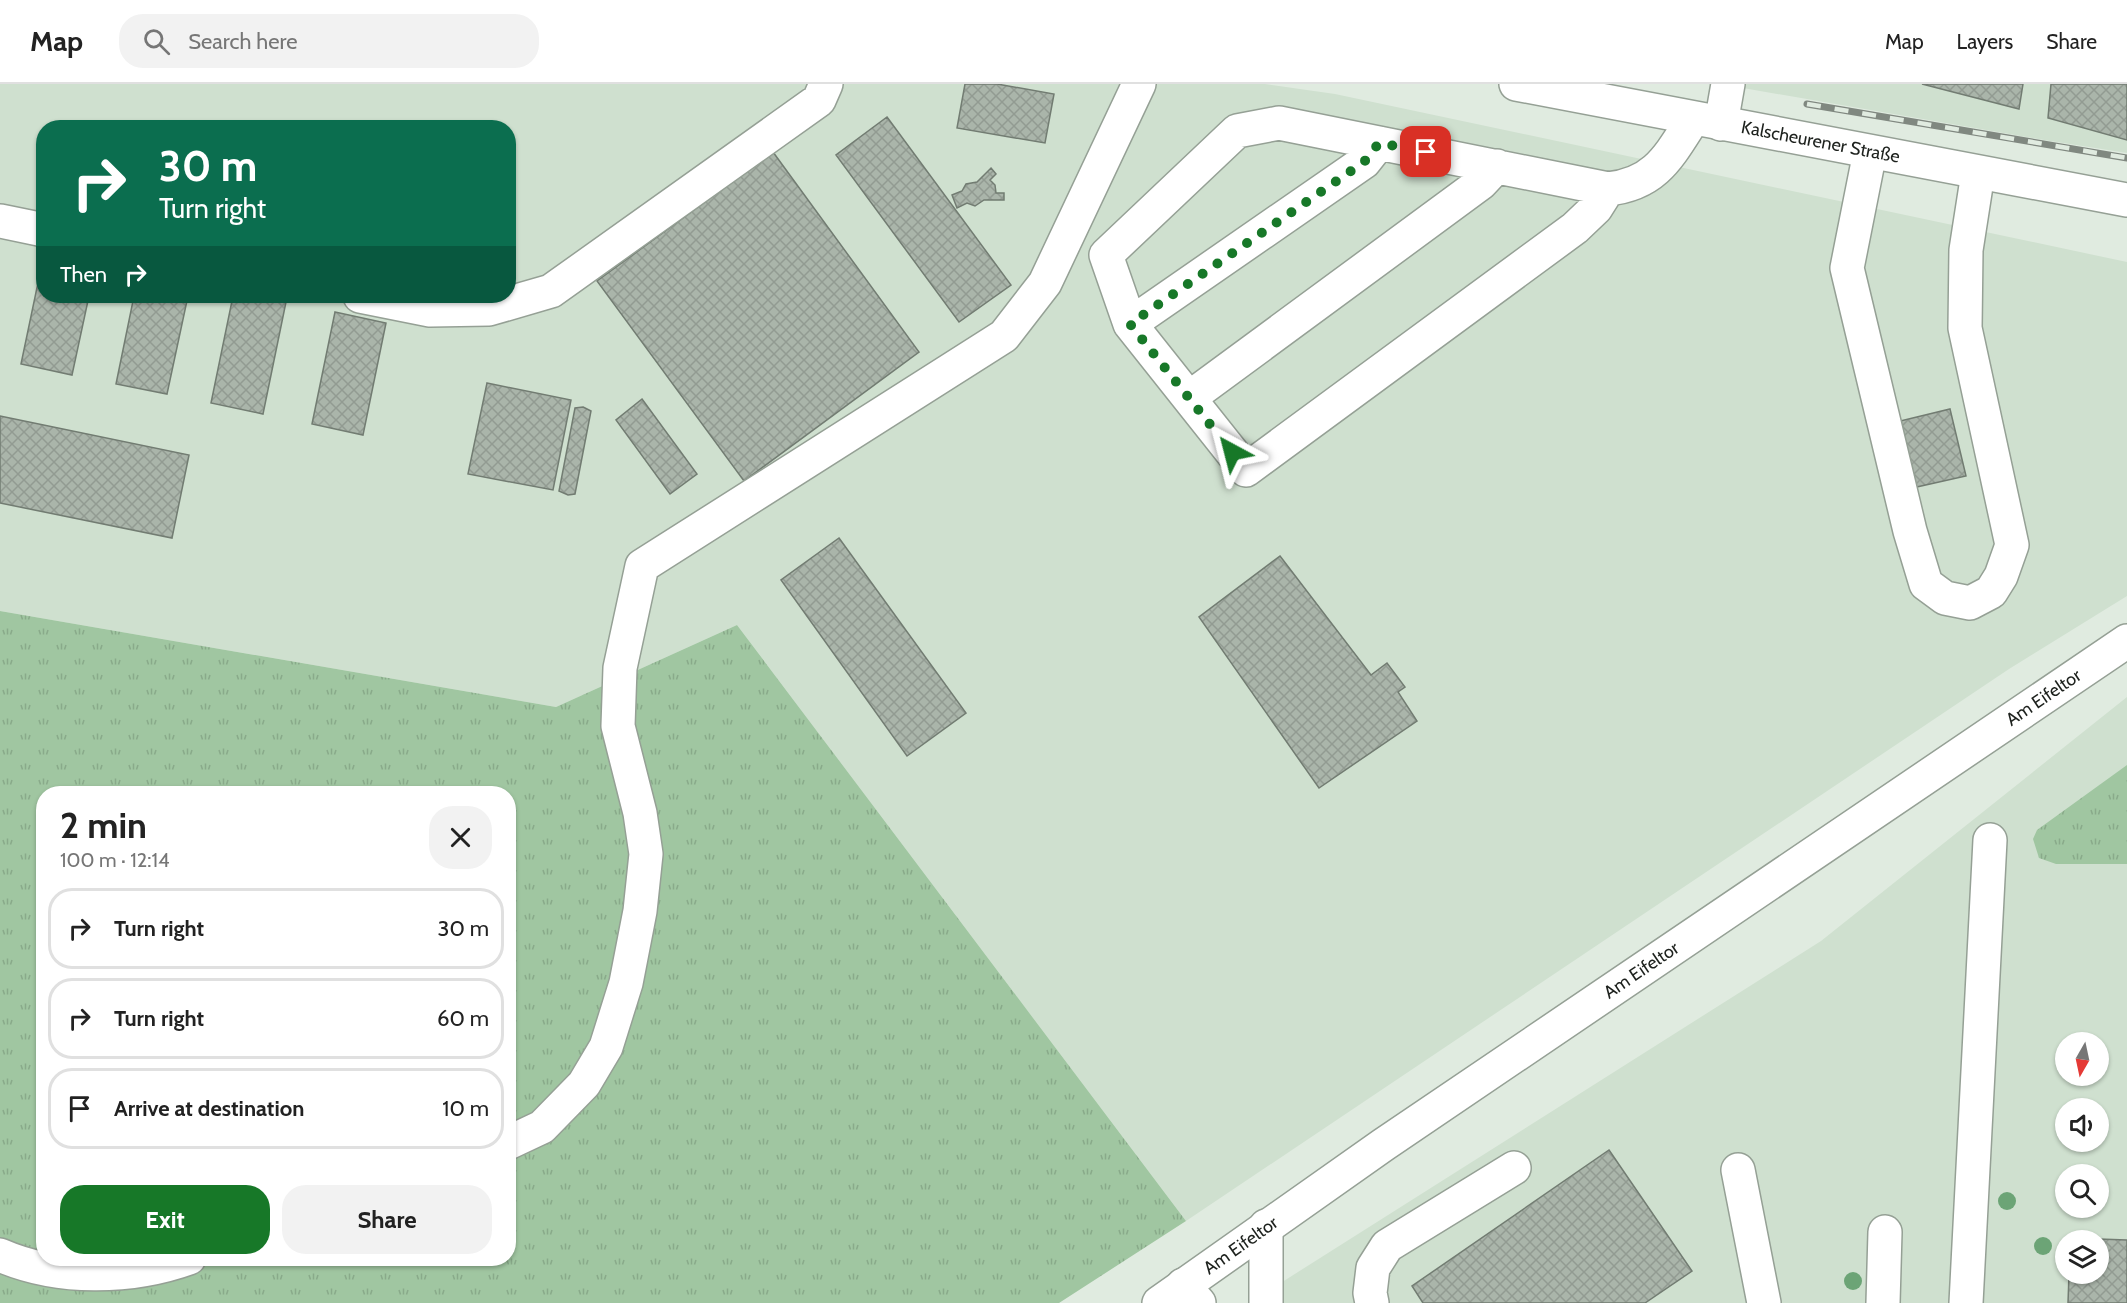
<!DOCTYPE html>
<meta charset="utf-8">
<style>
body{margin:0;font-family:Cabin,sans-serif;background:#f2f2f2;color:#222;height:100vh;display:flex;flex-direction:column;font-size:22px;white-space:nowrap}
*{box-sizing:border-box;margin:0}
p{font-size:20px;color:#767676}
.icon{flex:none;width:33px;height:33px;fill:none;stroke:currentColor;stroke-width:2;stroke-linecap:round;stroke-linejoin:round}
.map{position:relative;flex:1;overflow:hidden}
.details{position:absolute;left:36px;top:702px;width:480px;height:480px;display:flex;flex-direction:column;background:#fff;border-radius:24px;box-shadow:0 2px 4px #0004}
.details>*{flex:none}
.guide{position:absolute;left:36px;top:36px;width:480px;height:183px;border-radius:24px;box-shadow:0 2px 4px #0004;background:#0b6e4f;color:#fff;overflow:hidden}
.needle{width:39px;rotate:189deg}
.buttons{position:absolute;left:2055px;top:948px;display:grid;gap:12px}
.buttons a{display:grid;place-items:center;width:54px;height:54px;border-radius:50%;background:#fff;box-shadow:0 2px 4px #0004;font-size:30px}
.pin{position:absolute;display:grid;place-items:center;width:51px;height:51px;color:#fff;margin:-26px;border-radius:12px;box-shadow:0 3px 9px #0006}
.me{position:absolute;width:66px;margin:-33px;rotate:322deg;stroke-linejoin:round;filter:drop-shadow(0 0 4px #0008)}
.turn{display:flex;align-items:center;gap:21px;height:126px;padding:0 24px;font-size:27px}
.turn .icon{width:78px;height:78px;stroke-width:2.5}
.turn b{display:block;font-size:42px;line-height:51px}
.then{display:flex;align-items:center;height:57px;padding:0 24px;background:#0003;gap:12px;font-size:22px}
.round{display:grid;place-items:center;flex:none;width:63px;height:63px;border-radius:24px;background:#f2f2f2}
.head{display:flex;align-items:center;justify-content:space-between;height:102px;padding:0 24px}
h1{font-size:36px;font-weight:700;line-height:45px}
.action{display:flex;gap:12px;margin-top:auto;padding:12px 24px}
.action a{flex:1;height:69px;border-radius:24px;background:#177828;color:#fff;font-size:24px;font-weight:700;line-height:69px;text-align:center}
.action a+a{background:#f2f2f2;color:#222}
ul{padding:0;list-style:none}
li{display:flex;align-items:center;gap:18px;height:81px;margin:0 12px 9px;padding:0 12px;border:3px solid #e0e0e0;border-radius:24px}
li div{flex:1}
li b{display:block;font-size:22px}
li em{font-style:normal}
header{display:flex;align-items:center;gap:36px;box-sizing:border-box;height:84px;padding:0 30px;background:#fff;border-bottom:2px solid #e0e0e0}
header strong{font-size:28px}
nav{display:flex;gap:33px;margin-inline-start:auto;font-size:21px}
.search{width:420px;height:54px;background:#f2f2f2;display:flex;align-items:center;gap:15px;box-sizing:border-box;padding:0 21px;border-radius:24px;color:#767676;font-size:22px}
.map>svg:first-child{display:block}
</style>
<header>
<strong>Map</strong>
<div class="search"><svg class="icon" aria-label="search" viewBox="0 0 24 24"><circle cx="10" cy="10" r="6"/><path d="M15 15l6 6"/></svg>Search here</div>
<nav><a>Map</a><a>Layers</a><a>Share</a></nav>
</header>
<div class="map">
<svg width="2127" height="1219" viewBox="0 0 2127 1219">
<defs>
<pattern id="grass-tufts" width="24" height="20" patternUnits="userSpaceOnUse" patternTransform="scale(1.5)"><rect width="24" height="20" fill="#a0c6a1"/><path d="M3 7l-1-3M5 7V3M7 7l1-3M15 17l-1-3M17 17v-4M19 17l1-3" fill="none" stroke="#89aa8a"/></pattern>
<pattern id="building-cross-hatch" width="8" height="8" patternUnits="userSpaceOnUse" patternTransform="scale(1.5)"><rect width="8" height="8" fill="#aab5aa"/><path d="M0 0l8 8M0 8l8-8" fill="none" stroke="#929b92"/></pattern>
</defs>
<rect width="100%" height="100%" fill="#e0ebe0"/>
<path fill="#cfe0cf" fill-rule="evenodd" d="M 0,0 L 1265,0 L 1335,10 L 2127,178 L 2127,512 L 2009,585 L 1186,1137 L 737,541 L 556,623 L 0,527 ZM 44,44 L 508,44 L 508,212 L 44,212 Z
M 1720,0 L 2127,0 L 2127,69 L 2038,55 Z
M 2127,613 L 2127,1219 L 1249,1219 L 1821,857 ZM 2066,958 L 2098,958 L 2098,992 L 2066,992 ZM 2066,1024 L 2098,1024 L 2098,1058 L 2066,1058 ZM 2066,1090 L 2098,1090 L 2098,1124 L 2066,1124 ZM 2066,1156 L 2098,1156 L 2098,1190 L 2066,1190 Z"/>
<path fill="url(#grass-tufts)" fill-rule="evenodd" d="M 0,527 L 556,623 L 737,541 L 1186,1137 L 1059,1219 L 0,1219 ZM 44,710 L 508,710 L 508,1174 L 44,1174 Z
M 2127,681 L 2127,780 L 2056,780 L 2039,774 L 2033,755 L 2037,746 Z"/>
<path fill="url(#building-cross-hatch)" stroke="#727c72" stroke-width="1.5" d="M 965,0 L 997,0 L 1054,10 L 1045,59 L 957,44 Z
M 1922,0 L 2023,0 L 2019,25 Z
M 2051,0 L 2127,0 L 2127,56 L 2048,34 Z
M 887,33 L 1011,201 L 959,238 L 836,71 Z
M 773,68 L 919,268 L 744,397 L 597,197 Z
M 991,84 L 996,90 L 990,96 L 995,101 L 996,109 L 1004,109 L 1004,116 L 984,116 L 975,122 L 967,119 L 957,124 L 952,111 L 962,107 L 966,100 L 977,98 Z
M 44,170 L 44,212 L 89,212 L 72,291 L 21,280 Z
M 134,212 L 188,212 L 167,310 L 116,300 Z
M 233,212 L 254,212 L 286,218 L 263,330 L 211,319 Z
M 335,228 L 386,239 L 363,351 L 312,340 Z
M 487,299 L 571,316 L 553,406 L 468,390 Z
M 642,315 L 697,390 L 670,410 L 616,336 Z
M 583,323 L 591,327 L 575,410 L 568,411 L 559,407 L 575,324 Z
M 1950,325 L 1966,392 L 1912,404 L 1896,338 Z
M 0,332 L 189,371 L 172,454 L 0,419 Z
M 839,454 L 966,629 L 907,672 L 781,496 Z
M 1280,472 L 1371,591 L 1387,579 L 1405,603 L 1398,608 L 1417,637 L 1319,704 L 1199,533 Z
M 1609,1066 L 1692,1187 L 1645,1219 L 1423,1219 L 1412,1202 Z
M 2070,1154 L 2127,1156 L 2127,1219 L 2068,1219 L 2069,1190 L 2098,1190 L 2098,1156 L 2070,1156 Z"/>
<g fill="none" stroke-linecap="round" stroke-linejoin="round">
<g stroke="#95a095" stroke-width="36">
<path id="minor" d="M 1721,40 L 1728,0
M 1379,59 L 1364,78 L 1130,240 L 1246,386 L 1575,144 L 1596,124 L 1608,105
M 1870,68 L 1847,184 L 1910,447 L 1926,500 L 1945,514 L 1970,519 L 1991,508 L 2001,492 L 2012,461 L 1965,244 L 1966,166 L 1978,89
M 0,137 L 44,146
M 360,212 L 430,226 L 489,225 L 551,207 L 819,16 L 826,0
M 1130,240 L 1106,171 L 1237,47 L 1279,39 L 1608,105 C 1656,100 1669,72 1693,35
M 1189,314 L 1481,99 L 1497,82
M 508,1059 L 542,1043 L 584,1000 L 606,963 L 626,899 L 640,827 L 646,770 L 640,729 L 618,642 L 620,584 L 642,482 L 1004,252 L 1045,199 L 1139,0
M 1738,1086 L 1764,1219
M 0,1171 C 57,1196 131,1195 189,1174
M 1183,1201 L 1199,1219
M 1266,1219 L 1266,1142
M 1372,1219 L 1370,1209 L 1373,1184 L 1387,1162 L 1514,1084
M 1883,1219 L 1885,1148
M 1966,1219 L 1990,756"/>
</g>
<g stroke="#95a095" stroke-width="36">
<g id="major">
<path id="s1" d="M 1516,0 L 2127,116"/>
<path id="s2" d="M 1159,1219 L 1383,1061 L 2127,557"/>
</g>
</g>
<use href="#minor" stroke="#fff" stroke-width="33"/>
<use href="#major" stroke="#fff" stroke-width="33"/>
<g stroke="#808880" stroke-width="7">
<path id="rail" d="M 1807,20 L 2127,74"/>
</g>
<use href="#rail" stroke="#e0ebe0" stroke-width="4.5" stroke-dasharray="14" stroke-linecap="butt"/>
</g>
<g fill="#6ca476">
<circle cx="2007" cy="1117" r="9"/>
<circle cx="2043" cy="1162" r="9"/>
<circle cx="1853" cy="1197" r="9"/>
</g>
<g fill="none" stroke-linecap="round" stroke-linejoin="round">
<path stroke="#177828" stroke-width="10" stroke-dasharray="0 18" d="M 1232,368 L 1130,240 L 1364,78 L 1379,59 L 1426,68"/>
</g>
<g text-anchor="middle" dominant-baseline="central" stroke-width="6" stroke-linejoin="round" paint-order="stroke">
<g font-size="18" fill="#1d211d" stroke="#e0ebe0">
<text stroke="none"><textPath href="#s1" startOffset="310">Kalscheurener Straße</textPath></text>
<text stroke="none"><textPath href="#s2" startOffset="1072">Am Eifeltor</textPath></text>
<text stroke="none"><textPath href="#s2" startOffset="586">Am Eifeltor</textPath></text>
<text stroke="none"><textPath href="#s2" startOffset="100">Am Eifeltor</textPath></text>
</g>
</g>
</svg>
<div class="buttons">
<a><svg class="needle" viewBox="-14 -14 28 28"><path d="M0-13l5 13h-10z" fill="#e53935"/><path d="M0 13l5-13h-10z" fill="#767676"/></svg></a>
<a><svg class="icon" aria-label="sound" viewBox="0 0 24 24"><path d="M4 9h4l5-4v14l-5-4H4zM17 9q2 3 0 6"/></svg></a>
<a><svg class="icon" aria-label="search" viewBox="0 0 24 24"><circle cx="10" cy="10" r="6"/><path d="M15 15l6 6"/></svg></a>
<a><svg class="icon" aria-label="layers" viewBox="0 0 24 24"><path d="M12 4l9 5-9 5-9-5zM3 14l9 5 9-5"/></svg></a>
</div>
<div class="pin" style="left:1426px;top:68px;background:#d93025"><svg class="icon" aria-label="arrive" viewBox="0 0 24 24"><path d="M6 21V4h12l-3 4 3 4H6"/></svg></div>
<svg class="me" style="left:1232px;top:368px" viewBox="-20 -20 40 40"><path d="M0-17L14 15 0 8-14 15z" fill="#177828" stroke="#fff" stroke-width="4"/></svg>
<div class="guide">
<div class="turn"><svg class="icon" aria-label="right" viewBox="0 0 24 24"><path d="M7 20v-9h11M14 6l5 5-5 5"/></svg><div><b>30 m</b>Turn right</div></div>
<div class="then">Then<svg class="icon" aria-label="right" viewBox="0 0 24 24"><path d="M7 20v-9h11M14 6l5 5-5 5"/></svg></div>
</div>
<section class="details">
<div class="head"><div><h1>2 min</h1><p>100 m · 12:14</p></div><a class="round"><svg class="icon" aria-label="close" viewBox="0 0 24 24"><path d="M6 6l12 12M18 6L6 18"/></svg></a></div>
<ul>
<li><svg class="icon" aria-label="right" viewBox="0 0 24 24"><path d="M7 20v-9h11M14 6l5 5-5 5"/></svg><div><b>Turn right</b></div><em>30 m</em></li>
<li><svg class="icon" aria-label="right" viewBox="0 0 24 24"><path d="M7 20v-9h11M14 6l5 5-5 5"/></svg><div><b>Turn right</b></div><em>60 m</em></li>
<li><svg class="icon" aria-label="arrive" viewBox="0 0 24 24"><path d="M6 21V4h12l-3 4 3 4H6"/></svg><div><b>Arrive at destination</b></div><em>10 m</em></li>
</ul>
<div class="action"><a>Exit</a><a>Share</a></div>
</section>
</div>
